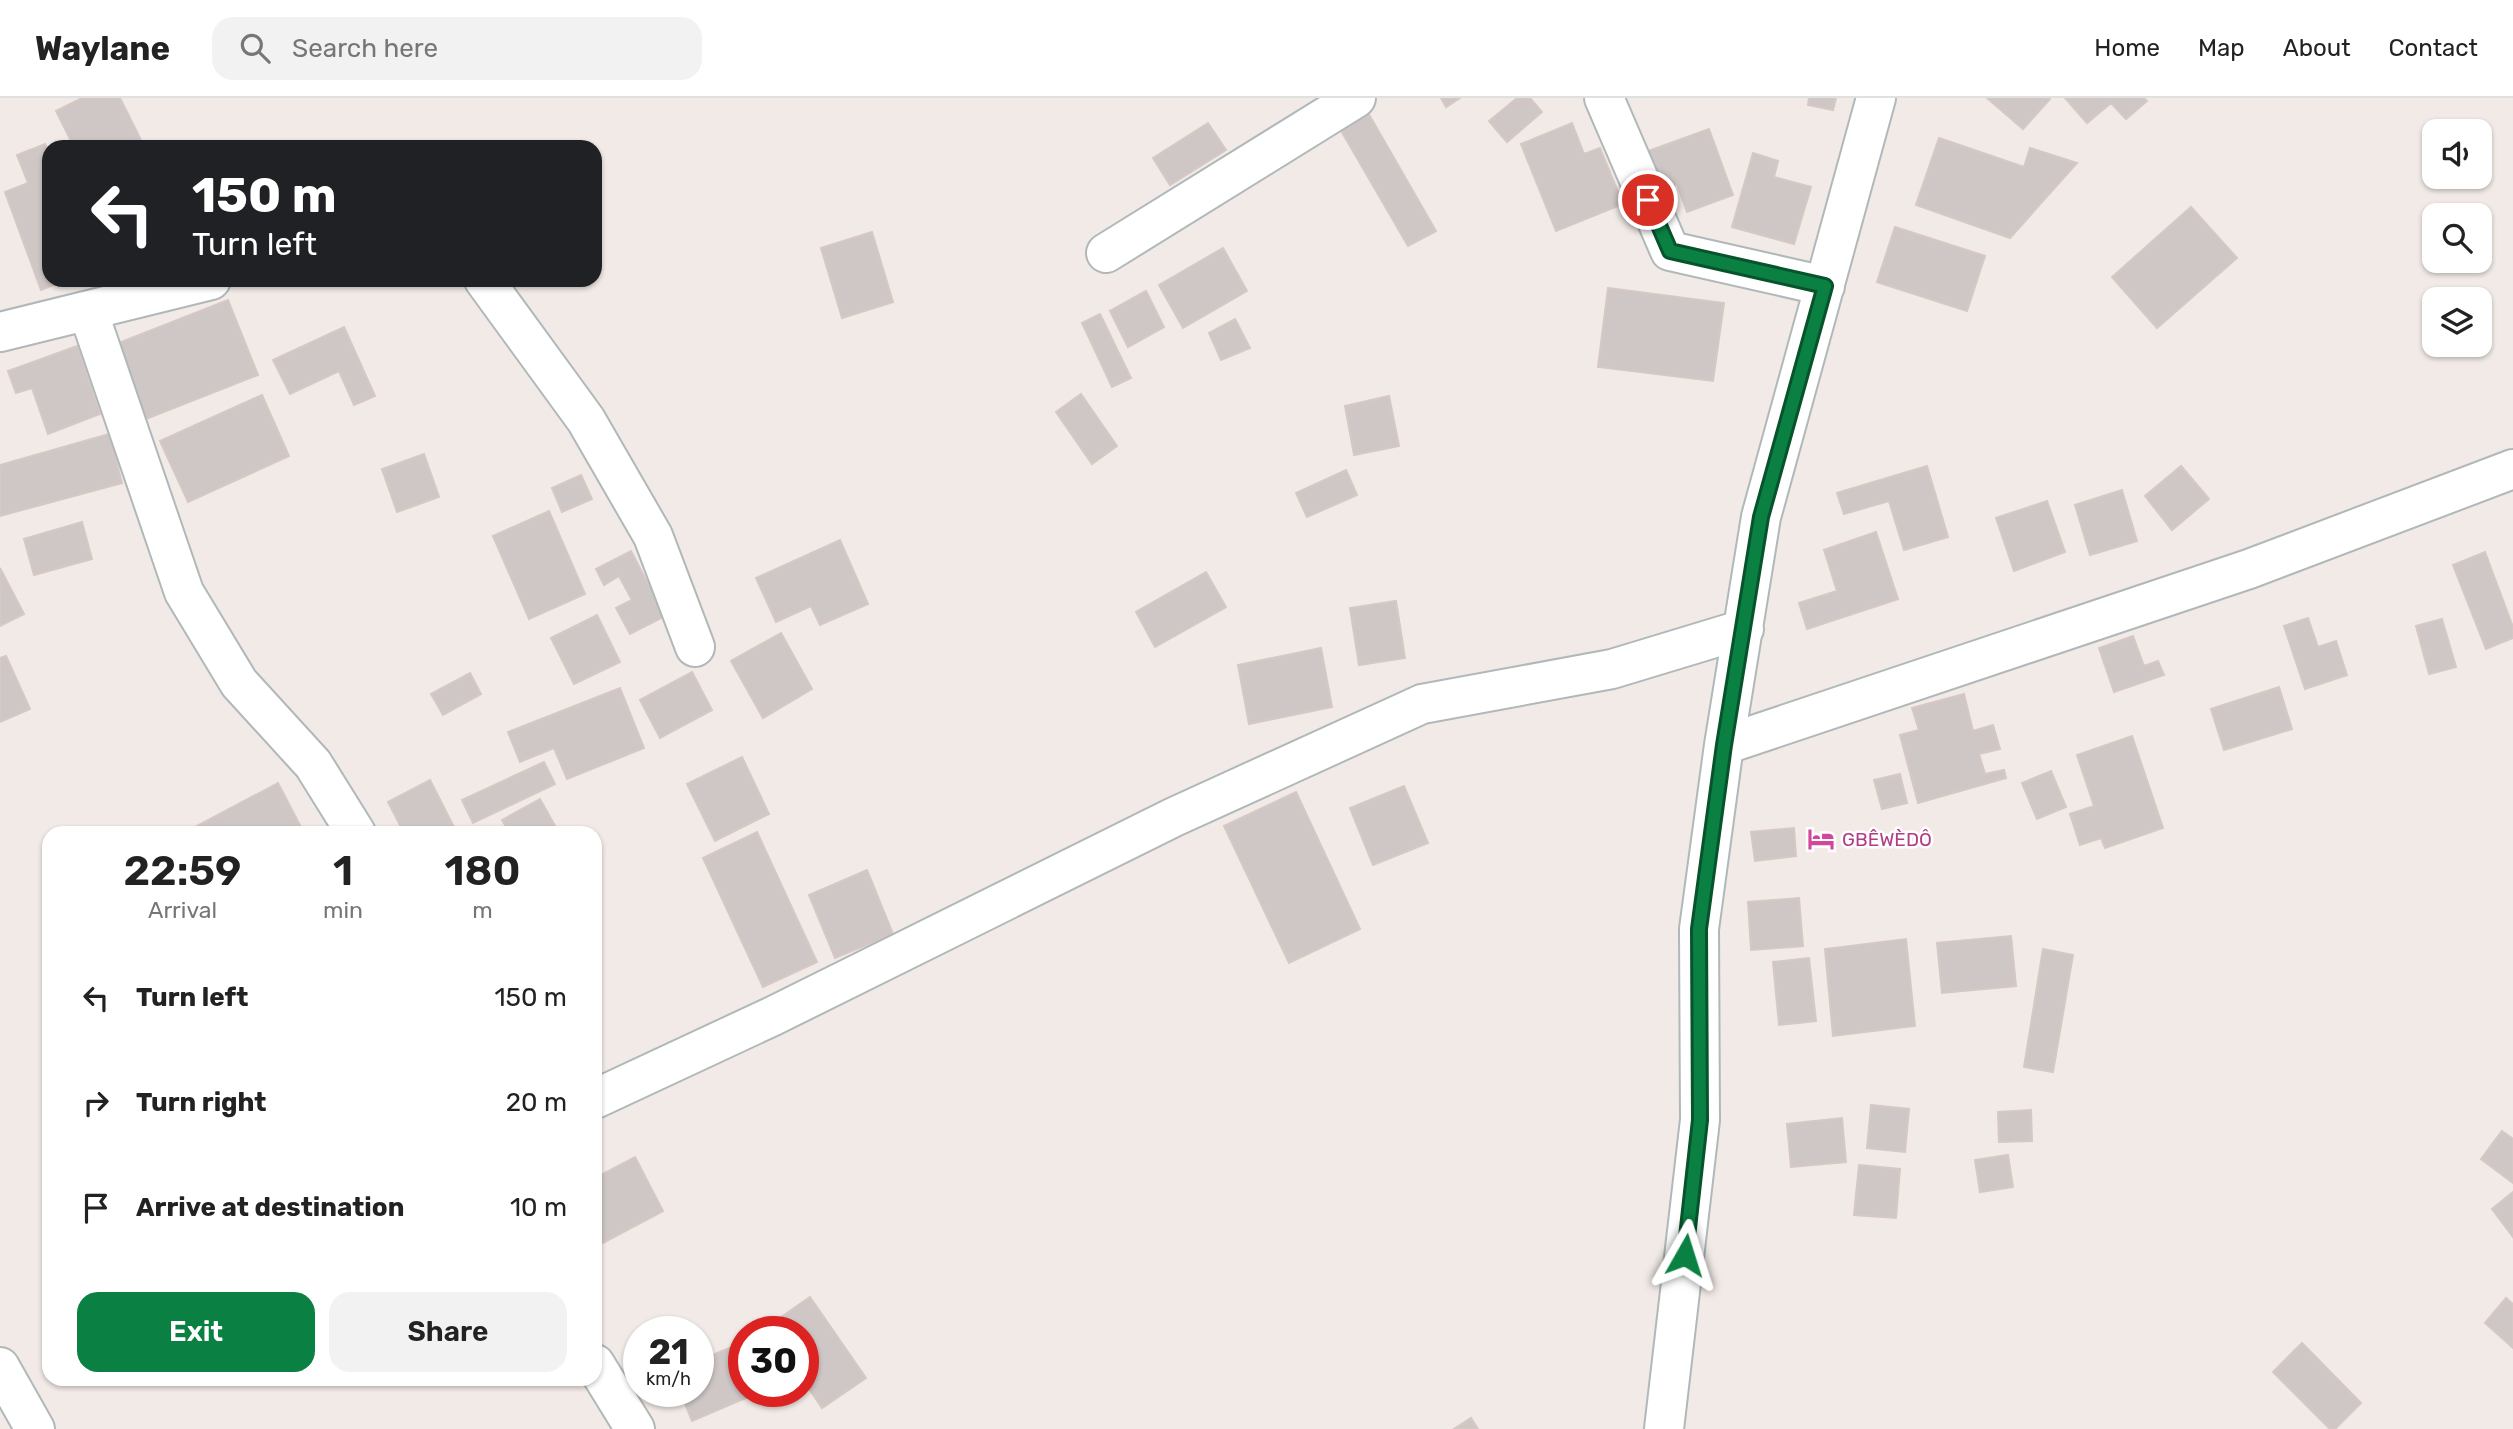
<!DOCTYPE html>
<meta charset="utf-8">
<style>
body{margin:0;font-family:Rubik,sans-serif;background:#f2f2f2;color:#222;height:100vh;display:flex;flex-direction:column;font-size:26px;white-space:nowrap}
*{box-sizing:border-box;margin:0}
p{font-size:23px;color:#767676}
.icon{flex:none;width:38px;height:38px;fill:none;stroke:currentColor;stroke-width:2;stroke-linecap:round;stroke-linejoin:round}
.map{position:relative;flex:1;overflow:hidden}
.drawer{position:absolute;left:42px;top:728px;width:560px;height:560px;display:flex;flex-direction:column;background:#fff;border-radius:21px;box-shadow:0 2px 5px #0004}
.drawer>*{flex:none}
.guide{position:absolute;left:42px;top:42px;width:560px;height:147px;border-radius:21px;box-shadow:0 2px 5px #0004;background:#202124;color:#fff;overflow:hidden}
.buttons{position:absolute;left:2422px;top:21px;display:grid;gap:14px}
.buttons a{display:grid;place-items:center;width:70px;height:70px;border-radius:14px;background:#fff;box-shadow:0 2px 5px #0004;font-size:35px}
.speed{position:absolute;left:623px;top:1218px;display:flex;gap:14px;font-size:35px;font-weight:700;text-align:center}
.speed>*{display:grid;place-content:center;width:91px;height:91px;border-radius:50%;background:#fff;box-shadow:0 2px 5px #0004;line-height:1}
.speed small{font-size:18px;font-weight:400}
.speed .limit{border:10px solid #d22;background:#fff;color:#111}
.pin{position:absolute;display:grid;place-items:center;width:60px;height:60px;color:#fff;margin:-30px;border:4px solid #fff;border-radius:50%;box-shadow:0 2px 7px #0007}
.me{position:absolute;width:77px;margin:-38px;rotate:6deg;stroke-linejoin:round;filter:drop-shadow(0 0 5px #0008)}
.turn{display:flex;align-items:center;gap:24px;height:147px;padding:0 35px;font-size:32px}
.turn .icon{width:91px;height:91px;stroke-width:2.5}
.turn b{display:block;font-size:49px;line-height:60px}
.eta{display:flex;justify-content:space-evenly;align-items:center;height:119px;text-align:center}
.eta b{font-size:42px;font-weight:600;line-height:49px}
.primary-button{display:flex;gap:14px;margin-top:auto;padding:14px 35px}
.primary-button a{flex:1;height:80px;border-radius:21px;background:#0b8043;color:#fff;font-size:28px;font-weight:600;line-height:80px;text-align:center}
.primary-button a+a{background:#f2f2f2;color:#222}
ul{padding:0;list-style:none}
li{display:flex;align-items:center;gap:21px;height:105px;padding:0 35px}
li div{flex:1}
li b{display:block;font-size:26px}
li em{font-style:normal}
header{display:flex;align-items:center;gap:42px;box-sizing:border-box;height:98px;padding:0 35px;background:#fff;border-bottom:2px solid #e0e0e0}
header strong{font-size:33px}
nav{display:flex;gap:38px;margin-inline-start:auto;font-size:24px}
.search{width:490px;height:63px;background:#f2f2f2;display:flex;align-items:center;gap:18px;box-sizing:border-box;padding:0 24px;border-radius:21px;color:#767676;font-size:26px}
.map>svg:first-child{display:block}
</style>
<header>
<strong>Waylane</strong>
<div class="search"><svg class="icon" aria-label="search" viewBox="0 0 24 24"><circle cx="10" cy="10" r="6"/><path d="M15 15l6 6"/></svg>Search here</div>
<nav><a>Home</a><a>Map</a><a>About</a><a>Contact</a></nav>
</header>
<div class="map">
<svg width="2513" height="1331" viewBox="0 0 2513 1331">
<rect width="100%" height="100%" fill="#f1eae6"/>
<path fill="#cec7c5" stroke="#d6c8c4" stroke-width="2" d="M 82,0 L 120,0 L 141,42 L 126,49 L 74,49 L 56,13 Z
M 1441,0 L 1460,0 L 1446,9 Z
M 1517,0 L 1530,0 L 1542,14 L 1507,44 L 1489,23 Z
M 1809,0 L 1836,0 L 1833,12 L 1808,7 Z
M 1987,0 L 2049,0 L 2050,1 L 2023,31 Z
M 2065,0 L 2144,0 L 2147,3 L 2126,21 L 2111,5 L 2087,25 Z
M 1367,13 L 1436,133 L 1408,148 L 1339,29 Z
M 1208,25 L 1226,52 L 1170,87 L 1153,60 Z
M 1572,25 L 1584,56 L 1600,50 L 1623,106 L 1556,133 L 1521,46 Z
M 1709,31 L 1733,97 L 1687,114 L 1677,86 L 1661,91 L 1648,53 Z
M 1939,40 L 2024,69 L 2030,50 L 2077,65 L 2010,140 L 1916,107 Z
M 45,46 L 49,56 L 49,182 L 66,182 L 41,192 L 5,94 L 28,85 L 17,57 Z
M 1753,55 L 1778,63 L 1774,79 L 1811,89 L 1794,146 L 1732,129 Z
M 2191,109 L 2237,160 L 2157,230 L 2112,179 Z
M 1895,129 L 1985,158 L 1967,213 L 1877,184 Z
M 872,134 L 893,204 L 842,220 L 821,150 Z
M 1223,150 L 1247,193 L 1183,230 L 1159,187 Z
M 1608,190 L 1724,205 L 1713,283 L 1598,269 Z
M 1146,193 L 1164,229 L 1128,249 L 1110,213 Z
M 228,202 L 258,277 L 146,321 L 116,246 Z
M 1100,216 L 1131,280 L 1112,289 L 1082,225 Z
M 1235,221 L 1250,250 L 1221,262 L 1209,235 Z
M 344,229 L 375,298 L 354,307 L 339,273 L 290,296 L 273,262 Z
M 77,248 L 100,316 L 48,336 L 32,290 L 16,295 L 8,273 Z
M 1081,296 L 1117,348 L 1092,366 L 1056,314 Z
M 262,297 L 289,358 L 188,404 L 160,343 Z
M 1389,298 L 1399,348 L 1354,357 L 1345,308 Z
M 109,336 L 122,385 L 0,418 L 0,367 Z
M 424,356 L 439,399 L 397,414 L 382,371 Z
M 1927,368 L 1948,439 L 1904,452 L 1889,403 L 1844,416 L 1837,395 Z
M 2181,368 L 2209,401 L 2172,432 L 2145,398 Z
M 1346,372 L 1357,397 L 1307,419 L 1296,395 Z
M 581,377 L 592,401 L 562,414 L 552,390 Z
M 2122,392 L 2137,443 L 2090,457 L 2075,407 Z
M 2047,403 L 2065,454 L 2014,473 L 1996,420 Z
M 549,413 L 585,496 L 529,521 L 493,438 Z
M 82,424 L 92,461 L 34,477 L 24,441 Z
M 1876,434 L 1898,501 L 1807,531 L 1799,505 L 1837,493 L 1824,452 Z
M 840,442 L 868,506 L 820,527 L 811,508 L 776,524 L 756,480 Z
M 631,453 L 665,518 L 630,536 L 616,510 L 632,502 L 619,478 L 604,487 L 596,471 Z
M 2485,454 L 2513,529 L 2513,540 L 2486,551 L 2453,467 Z
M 0,470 L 24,516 L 0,528 Z
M 1206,474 L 1226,509 L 1155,549 L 1136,514 Z
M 1396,503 L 1405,560 L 1359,567 L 1350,510 Z
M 597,517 L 620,564 L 574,586 L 551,540 Z
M 2308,520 L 2318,549 L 2336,543 L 2347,577 L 2305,591 L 2284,528 Z
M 2442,521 L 2456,569 L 2429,576 L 2416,528 Z
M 781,535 L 812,591 L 763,620 L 731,563 Z
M 2133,538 L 2144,568 L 2158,563 L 2164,577 L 2114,594 L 2099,550 Z
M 1321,550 L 1332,609 L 1249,626 L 1238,567 Z
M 6,558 L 30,611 L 0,624 L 0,560 Z
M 692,574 L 712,612 L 660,640 L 640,602 Z
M 470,575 L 481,596 L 443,617 L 431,596 Z
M 2279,589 L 2292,631 L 2224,652 L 2211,611 Z
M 620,590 L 644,650 L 567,681 L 554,650 L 520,664 L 508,634 Z
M 1964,596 L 1973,633 L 1993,627 L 2000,651 L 1979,656 L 1985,676 L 2004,672 L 2006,680 L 1918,705 L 1900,637 L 1919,632 L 1912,610 Z
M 2132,638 L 2163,730 L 2105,750 L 2101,740 L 2080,747 L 2070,716 L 2094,708 L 2077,657 Z
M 742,659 L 769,716 L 715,743 L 687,686 Z
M 544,664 L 555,686 L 473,725 L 462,702 Z
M 2051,673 L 2066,709 L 2037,721 L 2022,685 Z
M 1900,676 L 1907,705 L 1882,711 L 1874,682 Z
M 430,682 L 455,731 L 448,735 L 404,735 L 388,704 Z
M 278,685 L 304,735 L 184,735 Z
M 1404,688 L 1428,745 L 1373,767 L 1350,710 Z
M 1296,694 L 1360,831 L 1289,865 L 1224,728 Z
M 540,701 L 559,735 L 510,735 L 502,722 Z
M 1794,730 L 1796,758 L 1755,763 L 1751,734 Z
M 757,734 L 817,864 L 763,889 L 703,760 Z
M 867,772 L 893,836 L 835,860 L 809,797 Z
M 1799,800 L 1803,848 L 1751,852 L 1748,804 Z
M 2011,838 L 2016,888 L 1942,895 L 1937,845 Z
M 1906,841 L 1915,928 L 1833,938 L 1825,851 Z
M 2043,851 L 2073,857 L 2053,974 L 2024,969 Z
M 1809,860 L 1816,923 L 1779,927 L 1773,864 Z
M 1871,1007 L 1909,1011 L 1905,1054 L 1867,1050 Z
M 2031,1012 L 2032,1043 L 1999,1044 L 1998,1014 Z
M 1842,1020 L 1846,1064 L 1791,1069 L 1787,1026 Z
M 2502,1033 L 2513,1041 L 2513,1085 L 2481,1061 Z
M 2008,1057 L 2013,1089 L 1980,1094 L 1975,1062 Z
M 635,1059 L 663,1113 L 595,1149 L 595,1080 Z
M 1859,1067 L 1900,1071 L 1896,1120 L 1854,1117 Z
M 2513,1094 L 2513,1139 L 2492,1111 Z
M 810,1199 L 866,1280 L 822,1310 L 803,1282 L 803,1234 L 770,1234 L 767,1229 Z
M 2506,1200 L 2513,1206 L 2513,1250 L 2485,1225 Z
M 744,1244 L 744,1293 L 762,1293 L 692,1323 L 680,1293 L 698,1293 L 698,1263 Z
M 2302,1245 L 2361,1305 L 2335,1331 L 2330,1331 L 2273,1274 Z
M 1471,1320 L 1478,1331 L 1454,1331 Z"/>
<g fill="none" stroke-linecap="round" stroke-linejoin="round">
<g stroke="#b1b8ba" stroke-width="42">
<path id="minor" d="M 1604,0 L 1670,153 L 1825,188
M 1106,155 L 1356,0
M 484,182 L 586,322 L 653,438 L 695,549
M 88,213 L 184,494 L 239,585 L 313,666 L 356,735
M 0,234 L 211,182
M 1724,647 L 2249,471 L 2513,371
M 595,1001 L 773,918 L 1174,719 L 1422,606 L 1612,571 L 1744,531
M 595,1266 L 635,1331
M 1664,1331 L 1700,1022 L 1699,831 L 1724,647 L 1761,419 L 1876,0"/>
</g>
<g stroke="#b1b8ba" stroke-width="42">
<path id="tertiary" d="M 0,1269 L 35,1331"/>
</g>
<use href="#minor" stroke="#fff" stroke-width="38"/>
<use href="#tertiary" stroke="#fff" stroke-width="38"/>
</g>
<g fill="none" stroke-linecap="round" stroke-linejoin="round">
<g stroke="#07532c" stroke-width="18">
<path id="route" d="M 1648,102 L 1670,153 L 1825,188 L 1761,419 L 1724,647 L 1699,831 L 1700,1022 L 1685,1157"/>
</g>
<use href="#route" stroke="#0b8043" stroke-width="12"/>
</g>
<defs>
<g id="hotel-bare" transform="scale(2.1)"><path d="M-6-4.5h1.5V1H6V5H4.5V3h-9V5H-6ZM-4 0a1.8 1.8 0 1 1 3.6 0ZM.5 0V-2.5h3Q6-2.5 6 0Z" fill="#d1479c" stroke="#fff" stroke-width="2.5" paint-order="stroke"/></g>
</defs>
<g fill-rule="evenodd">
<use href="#hotel-bare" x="1821" y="741"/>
</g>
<g text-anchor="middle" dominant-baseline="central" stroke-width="5" stroke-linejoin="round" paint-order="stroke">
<g font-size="19" fill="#b23c85" stroke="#fff" text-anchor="start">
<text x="1842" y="741">GBÊWÈDÔ</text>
</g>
</g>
</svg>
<div class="buttons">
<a><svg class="icon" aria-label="sound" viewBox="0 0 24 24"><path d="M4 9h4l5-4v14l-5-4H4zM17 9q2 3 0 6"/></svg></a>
<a><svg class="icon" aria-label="search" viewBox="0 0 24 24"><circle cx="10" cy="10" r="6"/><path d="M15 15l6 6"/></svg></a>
<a><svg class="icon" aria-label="layers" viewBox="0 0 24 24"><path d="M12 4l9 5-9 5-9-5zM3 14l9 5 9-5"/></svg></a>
</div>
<div class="speed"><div>21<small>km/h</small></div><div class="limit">30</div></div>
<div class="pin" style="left:1648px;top:102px;background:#d93025"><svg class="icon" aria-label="arrive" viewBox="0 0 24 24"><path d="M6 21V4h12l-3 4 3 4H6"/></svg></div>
<svg class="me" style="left:1685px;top:1157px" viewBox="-20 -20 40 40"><path d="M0-17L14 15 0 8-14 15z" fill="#0b8043" stroke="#fff" stroke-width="4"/></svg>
<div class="guide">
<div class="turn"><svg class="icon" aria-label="left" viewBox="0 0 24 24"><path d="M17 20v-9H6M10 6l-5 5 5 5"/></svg><div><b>150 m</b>Turn left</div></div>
</div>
<section class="drawer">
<div class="eta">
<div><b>22:59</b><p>Arrival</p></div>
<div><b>1</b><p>min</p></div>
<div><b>180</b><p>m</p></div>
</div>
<ul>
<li><svg class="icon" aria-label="left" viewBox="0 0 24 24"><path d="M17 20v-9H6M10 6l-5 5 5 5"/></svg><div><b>Turn left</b></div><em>150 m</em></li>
<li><svg class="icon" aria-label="right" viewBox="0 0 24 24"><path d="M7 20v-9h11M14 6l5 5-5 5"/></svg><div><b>Turn right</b></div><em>20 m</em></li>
<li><svg class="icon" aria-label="arrive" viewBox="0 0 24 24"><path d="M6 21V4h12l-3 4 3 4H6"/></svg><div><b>Arrive at destination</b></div><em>10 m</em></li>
</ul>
<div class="primary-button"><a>Exit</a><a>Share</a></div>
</section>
</div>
